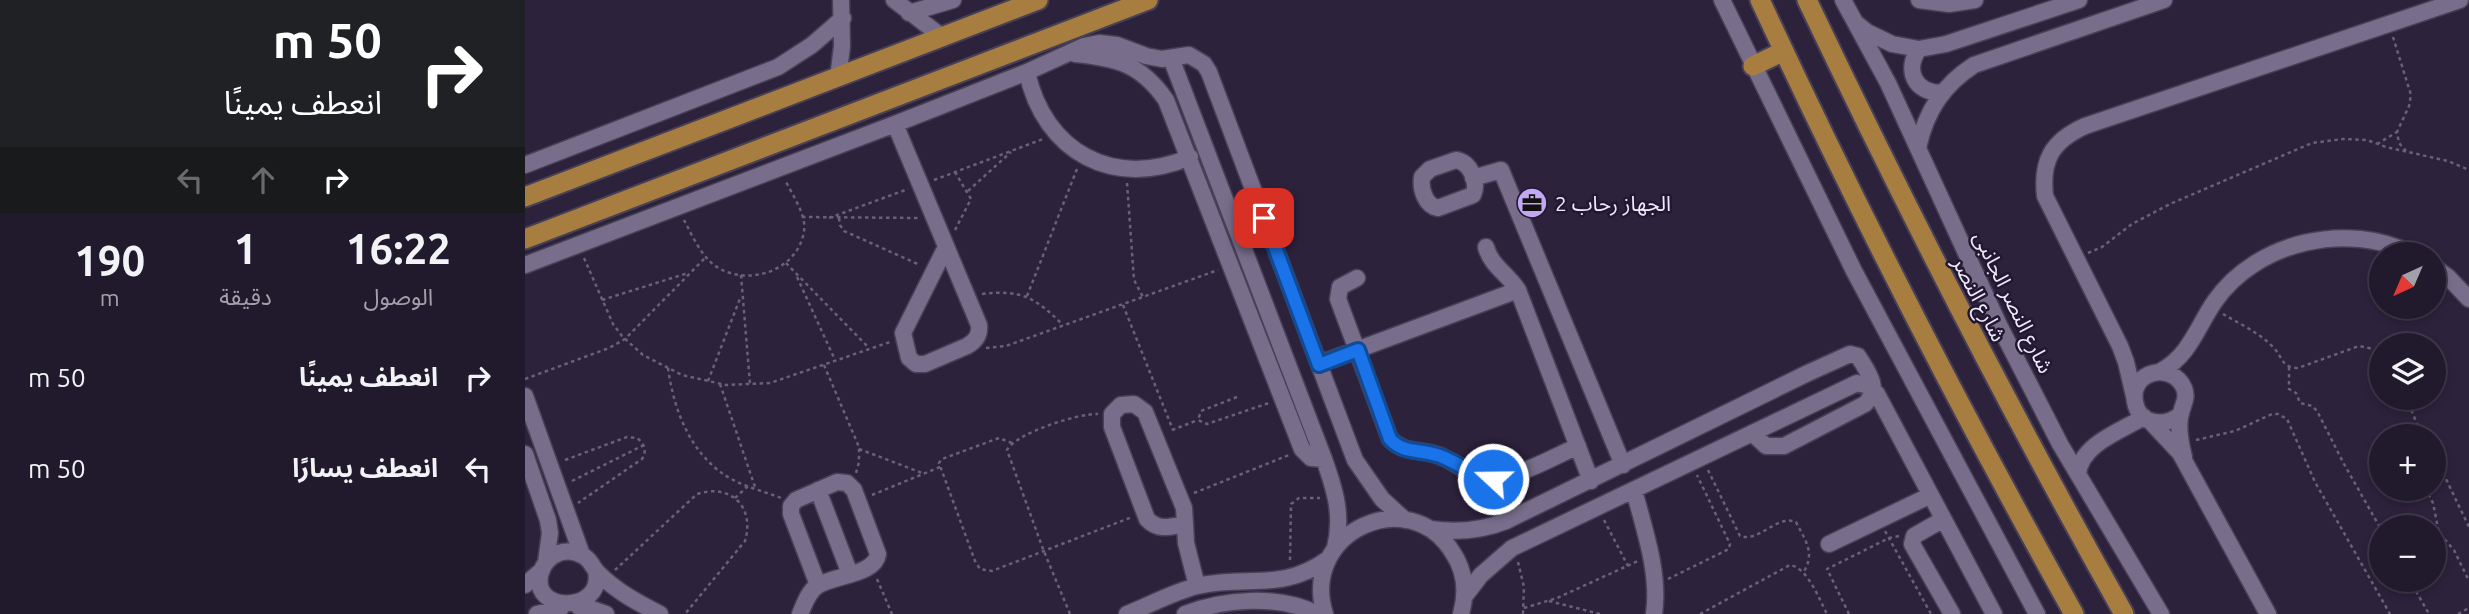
<!DOCTYPE html>
<html lang="ar">
<meta charset="utf-8">
<style>
body{margin:0;font-family:Ubuntu,"Noto Sans Arabic",sans-serif;background:#292335;color:#f1f3f6;direction:rtl;height:100vh;display:flex;flex-direction:column;font-size:26px;white-space:nowrap}
*{box-sizing:border-box;margin:0}
p{font-size:23px;color:#a2a1aa}
.icon{flex:none;width:38px;height:38px;fill:none;stroke:currentColor;stroke-width:2;stroke-linecap:round;stroke-linejoin:round}
.map{position:relative;flex:1;overflow:hidden;direction:ltr}
.details{display:flex;flex-direction:column;background:#211a2d;width:525px}
.details>*{flex:none}
.guide{background:#202124;color:#fff;overflow:hidden}
.needle{width:46px;rotate:224deg}
.controls{position:absolute;left:1844px;top:242px;display:grid;gap:14px}
.controls a{display:grid;place-items:center;width:77px;height:77px;border-radius:50%;background:#211a2d;box-shadow:0 4px 10px #0003,0 0 0 2px #3e3849;font-size:35px}
.pin{position:absolute;display:grid;place-items:center;width:60px;height:60px;color:#fff;margin:-30px;border-radius:14px;box-shadow:0 4px 10px #0006}
.me{position:absolute;width:77px;margin:-38px;rotate:291deg;stroke-linejoin:round;filter:drop-shadow(0 0 5px #0008)}
.turn{display:flex;align-items:center;gap:24px;height:147px;padding:0 28px;font-size:32px}
.turn .icon{width:91px;height:91px;stroke-width:2.5}
.turn b{display:block;font-size:49px;line-height:60px}
.lanes{display:flex;align-items:center;height:66px;padding:0 28px;background:#0003;justify-content:center;gap:35px;direction:ltr}
.lanes .off{opacity:.35}
.eta{display:flex;justify-content:space-evenly;align-items:center;height:119px;text-align:center}
.eta b{font-size:42px;font-weight:600;line-height:49px}
ul{padding:0;list-style:none}
li{display:flex;align-items:center;gap:21px;height:91px;padding:0 28px}
li div{flex:1}
li b{display:block;font-size:26px}
li em{font-style:normal}
main{display:flex;flex:1;min-height:0}
.map>svg:first-child{display:block}
</style>
<main>
<div class="map">
<svg width="1944" height="614" viewBox="0 0 1944 614">
<rect width="100%" height="100%" fill="#2c223c"/>
<g fill="none" stroke-linecap="round" stroke-linejoin="round">
<g stroke="#484056" stroke-width="19">
<path id="minor" d="M 369,0 L 416,36
M 1197,0 L 1329,271 L 1512,614
M 1318,0 L 1363,83 L 1475,327 L 1535,444 L 1636,614
M 1394,0 L 1424,4 L 1450,0
M 384,13 L 428,0
M 1332,24 L 1342,32 L 1367,44 L 1394,49 L 1421,44 L 1554,0
M 1394,49 C 1379,70 1390,93 1416,93
M 550,54 C 592,58 616,64 641,100 L 777,449 L 786,458 L 799,459
M 646,58 L 799,459 C 810,490 818,515 810,548
M 502,72 C 519,152 589,190 665,157
M 313,78 L 317,46 L 316,0
M 370,124 L 454,325 C 455,335 451,341 442,346 L 400,364 L 391,364 L 384,358 L 378,333 L 421,247
M 1393,148 C 1401,111 1418,85 1449,65 L 1639,0
M 931,160 C 945,162 954,182 948,195 L 913,208 C 901,206 895,190 897,177 L 905,169 Z
M 0,165 L 253,67 L 287,45 L 318,18
M 948,178 L 976,170 L 1098,465
M 961,247 C 966,266 983,274 993,290 L 1066,481
M 0,265 L 370,124 L 502,72 L 559,46 L 574,43 L 592,45 L 621,56 L 637,59 L 664,55 L 679,64 L 684,72 L 830,460 L 857,499 L 880,520
M 1909,267 L 1923,277 L 1944,299
M 832,278 L 815,287 L 813,299 L 865,439 C 879,453 891,449 909,454 C 926,458 937,470 952,476 C 978,487 1028,457 1053,446
M 794,364 L 993,290
M 1636,371 C 1665,355 1672,327 1690,301 C 1732,241 1823,221 1887,254
M 0,396 L 57,555
M 1609,396 L 1601,362 L 1595,346 L 1520,196 C 1516,160 1527,141 1560,126 L 1935,0
M 1656,414 C 1640,428 1614,425 1610,402 C 1604,371 1647,361 1659,388 C 1663,398 1658,404 1656,413 C 1652,426 1656,445 1659,457
M 1625,421 L 1655,453 L 1743,614
M 0,454 L 23,520 L 25,533 L 21,562
M 1553,474 C 1556,444 1596,431 1619,417
M 293,490 L 325,574
M 1109,490 C 1119,529 1135,573 1129,614
M 1417,520 L 1389,536 L 1387,544 L 1427,614
M 660,524 L 659,508 L 620,412 L 609,404 L 596,405 L 587,414 L 587,427 L 622,519 C 633,531 645,527 660,524 L 661,543 L 672,586
M 905,529 C 932,533 956,531 981,521 L 1283,373 L 1325,354 L 1333,356 C 1342,371 1357,388 1340,404 L 1259,446 L 1241,446 L 1227,433
M 1304,544 L 1404,496
M 71,571 C 80,614 3,614 16,572 C 19,563 26,556 34,553 C 42,550 52,552 60,557 C 66,561 68,568 73,573 C 91,591 113,603 135,614
M 0,585 L 17,570
M 939,597 L 956,575 L 987,548 L 1332,383 L 1344,386 L 1352,394 L 1469,614
M 54,607 L 67,609 L 81,614
M 12,614 L 36,608
M 275,614 C 279,605 283,592 292,586 C 309,575 350,575 353,554 L 329,490 L 322,483 L 312,482 L 271,500 L 266,506 L 266,514 L 293,585
M 602,614 C 625,605 648,592 672,586 C 723,574 755,593 803,559
M 660,614 C 698,599 754,594 792,614
M 800,614 C 774,533 884,481 928,553 C 940,571 942,593 936,614"/>
</g>
<g stroke="#484056" stroke-width="23">
<path id="major" d="M 1235,0 C 1332,209 1437,413 1549,614
M 1282,0 C 1381,208 1486,413 1599,614
M 1228,66 L 1259,51
M 0,197 L 513,0
M 0,239 L 623,0"/>
</g>
<path stroke="#696178" stroke-width="2.5" stroke-dasharray="3.5 3.5" stroke-linecap="butt" d="M 1868,37 L 1886,95 L 1884,106 L 1872,132
M 1852,144 L 1872,132 L 1874,143 L 1881,151
M 409,180 L 518,139
M 602,183 L 609,280 L 618,297
M 443,191 L 486,152
M 277,217 L 393,218
M 304,218 L 383,189
M 314,218 L 315,225 L 319,231 L 395,265
M 159,220 C 167,235 175,254 189,265 C 220,288 273,272 279,231 C 282,216 267,194 260,180
M 430,230 L 446,199 L 430,172
M 1563,253 L 1577,247 L 1607,224 L 1645,204 L 1787,143 L 1818,139 L 1842,140 L 1861,147 L 1923,161 L 1944,170
M 59,258 L 88,324 L 97,336 L 118,355 L 157,375 L 201,385 L 245,383 L 365,342
M 261,263 L 344,348
M 216,275 L 225,384
M 272,277 L 310,360
M 457,294 C 496,289 511,298 538,325
M 502,296 L 552,169
M 77,300 L 163,273
M 598,305 L 648,430
M 1698,314 C 1715,324 1735,333 1749,348 C 1758,358 1757,368 1773,368 L 1834,346 L 1844,348 L 1857,354
M 461,348 L 481,346 L 693,270
M 299,365 L 334,447 L 334,462 L 331,473
M 1764,367 L 1764,389 L 1771,393 L 1775,403 L 1787,406 L 1792,411 L 1819,464 L 1857,531
M 143,368 C 149,412 167,459 210,481 C 224,488 241,492 256,498
M 0,379 L 84,348 L 100,339 L 181,257
M 183,381 L 216,296
M 195,384 L 230,487
M 712,397 L 676,411 L 673,420 L 682,424 L 744,403
M 1881,397 L 1897,436
M 647,430 L 673,420
M 1878,436 L 1879,430
M 1671,440 L 1710,431 L 1747,414 L 1753,414 L 1762,419 L 1790,482 L 1865,614
M 487,443 L 474,438 L 417,459 L 414,463 L 450,561 L 455,569 L 467,571 L 607,517
M 334,449 L 400,474
M 1909,454 L 1944,527
M 40,460 L 102,437 L 112,438 C 120,444 122,451 117,459 L 53,503
M 1183,470 L 1215,536 C 1234,543 1252,514 1271,522 C 1280,540 1291,553 1278,573
M 47,481 L 119,445
M 1900,488 L 1908,503 L 1914,533 L 1929,550 L 1944,581
M 669,493 L 764,455
M 347,495 L 415,467
M 210,498 L 223,486
M 1079,520 L 1103,566
M 1360,531 L 1406,614
M 765,560 L 766,504 L 774,498 L 795,498
M 993,562 L 999,587 L 998,614
M 90,570 L 172,494 C 206,483 230,507 220,541 L 160,614
M 352,579 L 367,614
M 1143,579 L 1204,549 L 1205,544 L 1172,475
M 1884,579 L 1904,614
M 1024,601 L 1075,614
M 999,608 L 1032,598 L 1113,561
M 545,614 L 518,549 L 482,450 C 491,433 554,413 573,414
M 1175,614 L 1265,565 C 1283,568 1294,599 1302,614
M 1324,614 L 1302,569 L 1364,538 L 1374,536
M 1933,614 L 1944,608"/>
<use href="#minor" stroke="#786e8c" stroke-width="16"/>
<use href="#major" stroke="#a87e40" stroke-width="19"/>
</g>
<g fill="none" stroke-linecap="round" stroke-linejoin="round">
<g stroke="#114b97" stroke-width="18">
<path id="route" d="M 739,218 L 794,365 L 833,350 L 865,439 C 879,454 893,449 912,455 C 932,461 946,476 968,479"/>
</g>
<use href="#route" stroke="#1a73e8" stroke-width="12"/>
</g>
<defs>
<g id="office-disc" transform="scale(1.575)"><circle r="9.5" fill="#c2a8f2" stroke="#221831"/><path d="M-6-3h4V-5.5h4V-3h4V5H-6ZM-1-4.5V-3h2v-1.5ZM-6 0V1H6V0Z" fill="#111"/></g>
</defs>
<g fill-rule="evenodd">
<use href="#office-disc" x="1007" y="203"/>
</g>
<g text-anchor="middle" dominant-baseline="central" stroke-width="5" stroke-linejoin="round" paint-order="stroke">
<g font-size="21" fill="#eee9fa" stroke="#221831" text-anchor="start">
<text x="1030" y="203">الجهاز رحاب 2</text>
</g>
<g font-size="21" fill="#eee9fa" stroke="#221831">
<text transform="translate(1455 299) rotate(63)">شارع النصر</text>
<text transform="translate(1489 302) rotate(64)">شارع النصر الجانبى</text>
</g>
</g>
</svg>
<div class="controls">
<a><svg class="needle" viewBox="-14 -14 28 28"><path d="M0-13l5 13h-10z" fill="#e53935"/><path d="M0 13l5-13h-10z" fill="#a2a1aa"/></svg></a>
<a><svg class="icon" aria-label="layers" viewBox="0 0 24 24"><path d="M12 4l9 5-9 5-9-5zM3 14l9 5 9-5"/></svg></a>
<a>+</a>
<a>−</a>
</div>
<div class="pin" style="left:739px;top:218px;background:#d93025"><svg class="icon" aria-label="arrive" viewBox="0 0 24 24"><path d="M6 21V4h12l-3 4 3 4H6"/></svg></div>
<svg class="me" style="left:968px;top:479px" viewBox="-20 -20 40 40"><circle r="17" fill="#1a73e8" stroke="#fff" stroke-width="3"/><path d="M0-11L8 9 0 5-8 9z" fill="#fff"/></svg>
</div>
<section class="details">
<div class="guide">
<div class="turn"><svg class="icon" aria-label="right" viewBox="0 0 24 24"><path d="M7 20v-9h11M14 6l5 5-5 5"/></svg><div><b>50 m</b>انعطف يمينًا</div></div>
<div class="lanes"><svg class="icon off" aria-label="left" viewBox="0 0 24 24"><path d="M17 20v-9H6M10 6l-5 5 5 5"/></svg><svg class="icon off" aria-label="ahead" viewBox="0 0 24 24"><path d="M12 20V5M6 11l6-6 6 6"/></svg><svg class="icon" aria-label="right" viewBox="0 0 24 24"><path d="M7 20v-9h11M14 6l5 5-5 5"/></svg></div>
</div>
<div class="eta">
<div><b>16:22</b><p>الوصول</p></div>
<div><b>1</b><p>دقيقة</p></div>
<div><b>190</b><p>m</p></div>
</div>
<ul>
<li><svg class="icon" aria-label="right" viewBox="0 0 24 24"><path d="M7 20v-9h11M14 6l5 5-5 5"/></svg><div><b>انعطف يمينًا</b></div><em>50 m</em></li>
<li><svg class="icon" aria-label="left" viewBox="0 0 24 24"><path d="M17 20v-9H6M10 6l-5 5 5 5"/></svg><div><b>انعطف يسارًا</b></div><em>50 m</em></li>
</ul>
</section>
</main>
